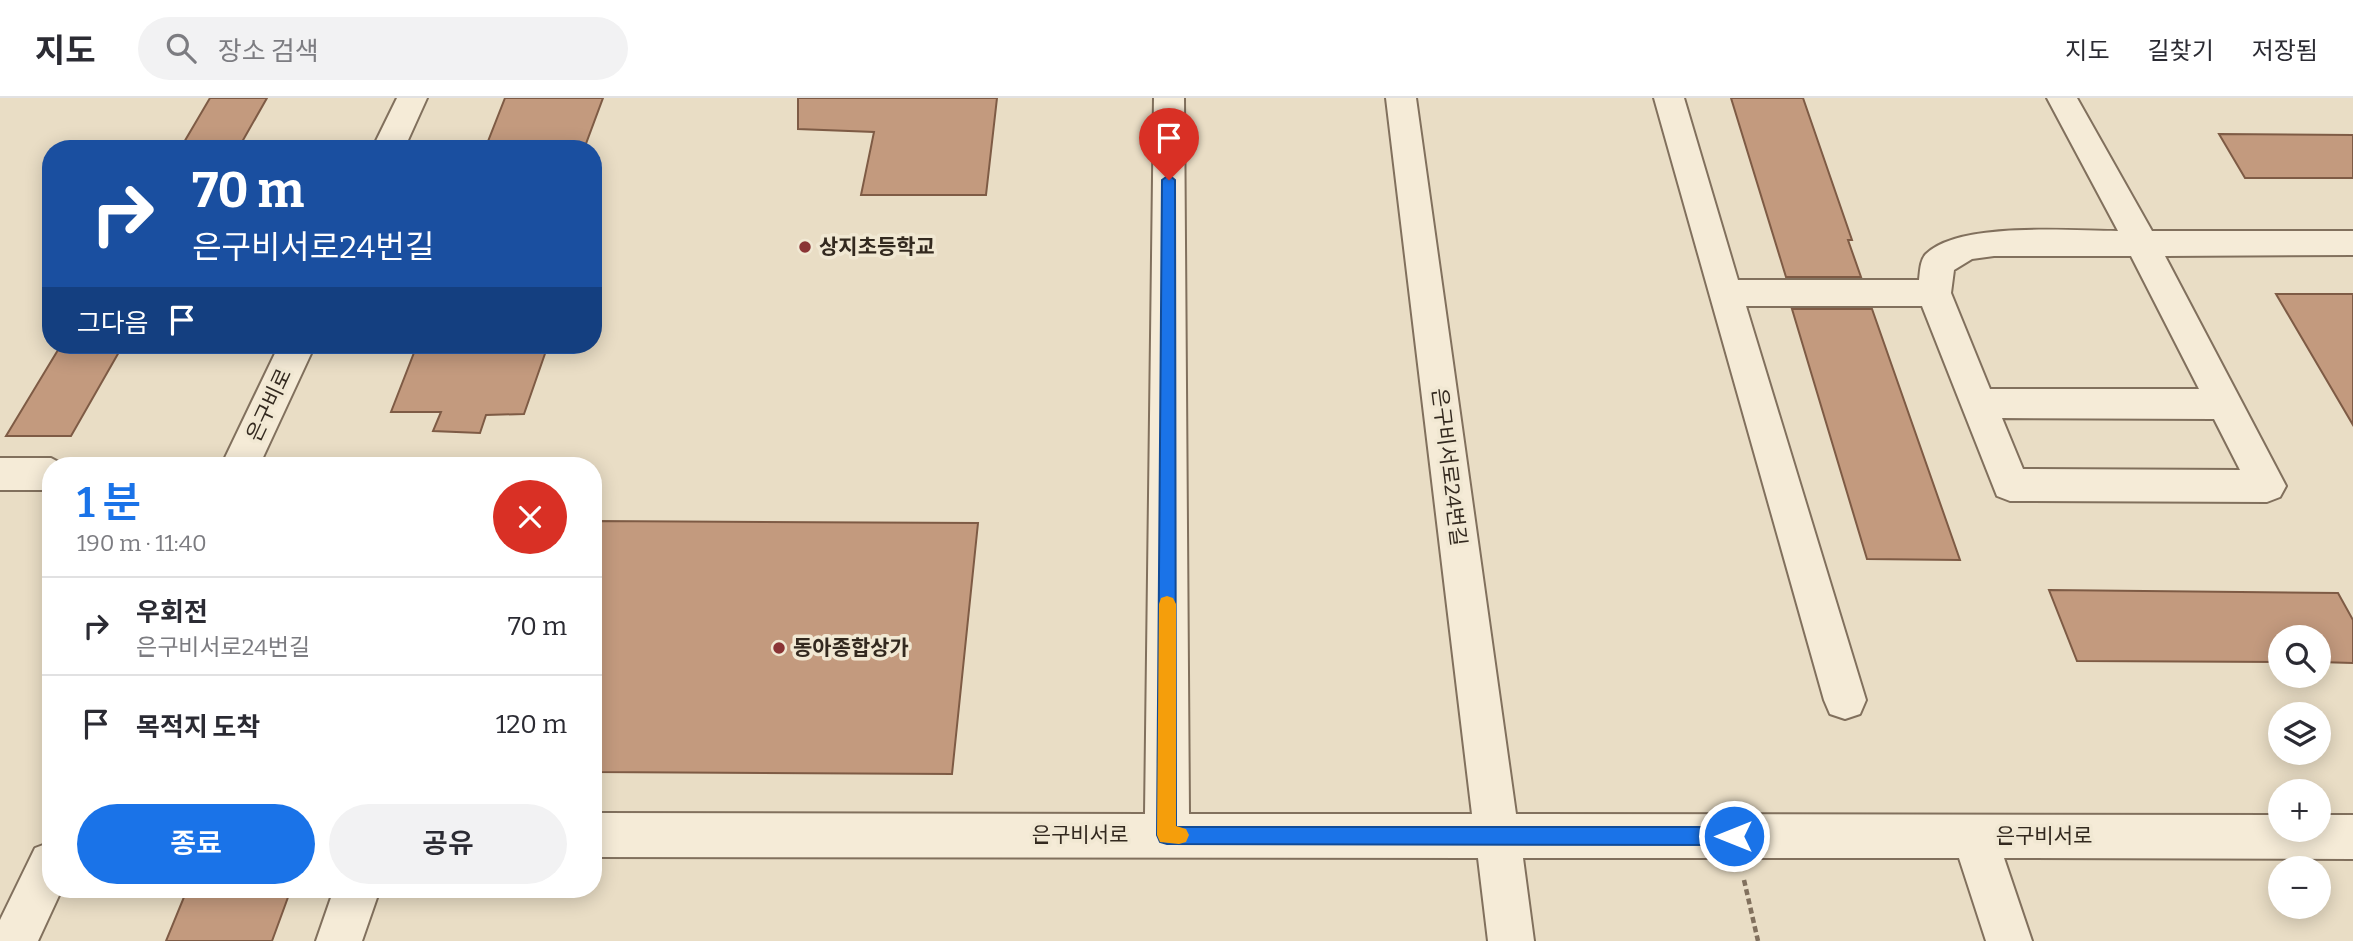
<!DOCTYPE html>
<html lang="ko">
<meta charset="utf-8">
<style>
body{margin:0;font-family:Bitter,"Noto Sans KR",serif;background:#f2f2f3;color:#2b2b33;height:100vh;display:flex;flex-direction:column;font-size:26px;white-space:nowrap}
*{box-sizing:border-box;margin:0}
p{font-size:23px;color:#7c7c81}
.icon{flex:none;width:38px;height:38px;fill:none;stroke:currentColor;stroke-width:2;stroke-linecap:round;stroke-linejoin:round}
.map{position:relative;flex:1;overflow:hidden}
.drawer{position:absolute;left:42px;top:359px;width:560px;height:441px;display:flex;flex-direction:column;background:#fff;border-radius:28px;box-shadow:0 4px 18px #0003}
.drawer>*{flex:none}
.banner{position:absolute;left:42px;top:42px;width:560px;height:214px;border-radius:28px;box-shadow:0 4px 18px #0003;background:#1a4fa0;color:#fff;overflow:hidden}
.tools{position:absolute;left:2268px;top:527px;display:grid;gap:14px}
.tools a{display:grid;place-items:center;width:63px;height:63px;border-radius:50%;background:#fff;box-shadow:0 4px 18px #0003;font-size:35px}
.pin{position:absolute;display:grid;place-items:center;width:60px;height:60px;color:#fff;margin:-72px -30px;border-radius:50% 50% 50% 0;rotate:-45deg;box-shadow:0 0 7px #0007}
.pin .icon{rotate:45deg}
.me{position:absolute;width:77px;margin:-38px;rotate:270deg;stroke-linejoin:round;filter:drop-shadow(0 0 5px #0008)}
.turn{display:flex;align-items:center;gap:24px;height:147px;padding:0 35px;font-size:32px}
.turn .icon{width:91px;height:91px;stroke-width:2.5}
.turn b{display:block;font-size:49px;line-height:60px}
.then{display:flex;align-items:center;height:66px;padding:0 35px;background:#0003;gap:14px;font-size:26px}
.round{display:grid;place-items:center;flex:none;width:74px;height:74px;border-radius:37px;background:#f2f2f3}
.headline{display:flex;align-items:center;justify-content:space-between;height:119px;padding:0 35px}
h1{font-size:42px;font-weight:600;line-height:52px;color:#1a73e8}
.action{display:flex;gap:14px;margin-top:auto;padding:14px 35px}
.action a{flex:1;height:80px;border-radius:42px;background:#1a73e8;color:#fff;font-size:28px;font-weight:600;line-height:80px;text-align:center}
.action a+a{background:#f2f2f3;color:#2b2b33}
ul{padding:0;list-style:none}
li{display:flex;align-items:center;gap:21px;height:98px;padding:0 35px;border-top:2px solid #e1e1e2}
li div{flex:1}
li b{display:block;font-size:26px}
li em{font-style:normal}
header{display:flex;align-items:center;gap:42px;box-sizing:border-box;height:98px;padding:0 35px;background:#fff;border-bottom:2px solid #e1e1e2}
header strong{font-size:33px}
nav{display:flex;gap:38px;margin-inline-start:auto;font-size:24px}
.search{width:490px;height:63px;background:#f2f2f3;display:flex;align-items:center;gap:18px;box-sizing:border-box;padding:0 24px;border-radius:38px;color:#7c7c81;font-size:26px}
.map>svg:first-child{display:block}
</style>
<header>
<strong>지도</strong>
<div class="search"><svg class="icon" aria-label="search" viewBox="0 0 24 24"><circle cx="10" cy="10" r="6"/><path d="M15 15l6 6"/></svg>장소 검색</div>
<nav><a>지도</a><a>길찾기</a><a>저장됨</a></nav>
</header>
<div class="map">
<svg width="2353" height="843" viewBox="0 0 2353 843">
<rect width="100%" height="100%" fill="#e9ddc5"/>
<path fill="#c39a7e" stroke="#7e5b45" stroke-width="2" d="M 210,0 L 267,0 L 238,51 L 180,51 Z
M 505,0 L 603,0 L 584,51 L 485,51 Z
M 798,0 L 997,0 L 986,97 L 861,97 L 874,34 L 798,31 Z
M 1731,0 L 1803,0 L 1852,142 L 1848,142 L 1861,179 L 1786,179 Z
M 2219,36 L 2353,37 L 2353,80 L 2245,80 Z
M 2276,196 L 2353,196 L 2353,327 Z
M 1792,211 L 1872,211 L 1960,462 L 1867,461 Z
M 61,247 L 123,247 L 71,338 L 6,338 Z
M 417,247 L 548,247 L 524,316 L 486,317 L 480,335 L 433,333 L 441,314 L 391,314 Z
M 593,423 L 978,425 L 952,676 L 593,674 Z
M 2049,492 L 2338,495 L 2353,522 L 2353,565 L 2319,564 L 2319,539 L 2280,539 L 2280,564 L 2077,563 Z
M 200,791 L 291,791 L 272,843 L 166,843 L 184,799 Z"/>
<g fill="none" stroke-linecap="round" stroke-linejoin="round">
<g stroke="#81705d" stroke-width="4">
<path id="minor" d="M 397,0 L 427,0 L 404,51 L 372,51 Z
M 1154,0 L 1184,0 L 1189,716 L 1472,716 L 1386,0 L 1416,0 L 1516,716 L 2280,717 L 2280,732 L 2319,732 L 2319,717 L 2353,717 L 2353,761 L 2004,760 L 2032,843 L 1986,843 L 1959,760 L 1523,760 L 1534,843 L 1488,843 L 1478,760 L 593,759 L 593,715 L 1145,716 Z
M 1654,0 L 1684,0 L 1738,182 L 1919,182 C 1920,174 1920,162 1926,156 C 1959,123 2073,133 2118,133 L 2047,0 L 2077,0 L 2152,133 L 2353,133 L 2353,157 L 2165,158 L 2286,388 L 2280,399 L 2267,404 L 2010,403 L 1997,398 L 1922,208 L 1746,208 L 1866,602 L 1860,616 L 1845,621 L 1830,616 L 1824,602 ZM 1994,158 L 2131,158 L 2199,291 L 1990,291 L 1951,195 L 1954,172 L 1972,161 ZM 2002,320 L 2214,321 L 2240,372 L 2023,371 Z
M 279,247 L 315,247 L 259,368 L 221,368 Z
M 0,360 L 51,360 L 66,368 L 51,368 L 51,392 L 0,392 Z
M 51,744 L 51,791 L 62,791 L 38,843 L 0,843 L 0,822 L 35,750 Z
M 334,791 L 380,791 L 362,843 L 316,843 Z"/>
</g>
<path stroke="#81705d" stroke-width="4.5" stroke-dasharray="6 3.5" stroke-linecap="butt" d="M 1744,782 L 1758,843"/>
<use href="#minor" fill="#f5ebd7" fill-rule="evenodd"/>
</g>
<path fill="#1a73e8" stroke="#114b97" stroke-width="2" d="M 1169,77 L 1175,82 L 1176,729 L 1734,729 L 1741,732 L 1743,738 L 1741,744 L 1734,747 L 1167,746 L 1160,744 L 1157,737 L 1162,82 Z"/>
<path fill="#f59e0b" d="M 1167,498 L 1173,500 L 1176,506 L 1176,728 L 1186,731 L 1189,737 L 1186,744 L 1179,746 L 1160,744 L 1157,737 L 1159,506 L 1161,500 Z"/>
<g fill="#8a3435" stroke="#f1e8d3" stroke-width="2.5">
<circle cx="805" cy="149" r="7"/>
<circle cx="779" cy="550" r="7"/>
</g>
<g text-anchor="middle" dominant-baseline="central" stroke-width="7" stroke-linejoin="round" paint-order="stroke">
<g font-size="21" font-weight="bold" fill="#33291f" stroke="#f1e8d3" text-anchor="start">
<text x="819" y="149">상지초등학교</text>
<text x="793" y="550">동아종합상가</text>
</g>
<g font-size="21" fill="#33291f" stroke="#f1e8d3">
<text transform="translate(269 307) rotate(-65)">은구비로</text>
<text transform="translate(1449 369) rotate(83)">은구비서로24번길</text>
<text x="1080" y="737">은구비서로</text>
<text x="2044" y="738">은구비서로</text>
</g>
</g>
</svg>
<div class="tools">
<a><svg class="icon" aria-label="search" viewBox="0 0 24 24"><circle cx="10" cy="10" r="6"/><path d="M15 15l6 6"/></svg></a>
<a><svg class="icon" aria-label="layers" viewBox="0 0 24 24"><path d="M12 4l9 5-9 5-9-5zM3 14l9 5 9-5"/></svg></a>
<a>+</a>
<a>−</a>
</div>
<div class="pin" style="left:1169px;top:82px;background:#d93025"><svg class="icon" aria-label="arrive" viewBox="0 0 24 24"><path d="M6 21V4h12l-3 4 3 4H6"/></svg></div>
<svg class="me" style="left:1734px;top:738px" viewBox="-20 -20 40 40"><circle r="17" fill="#1a73e8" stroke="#fff" stroke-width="3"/><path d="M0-11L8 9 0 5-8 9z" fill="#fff"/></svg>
<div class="banner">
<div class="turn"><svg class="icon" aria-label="right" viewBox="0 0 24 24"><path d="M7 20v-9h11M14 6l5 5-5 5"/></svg><div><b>70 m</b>은구비서로24번길</div></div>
<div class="then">그다음<svg class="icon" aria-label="arrive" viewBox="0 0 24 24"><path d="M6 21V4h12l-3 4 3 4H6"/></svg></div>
</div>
<section class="drawer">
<div class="headline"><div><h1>1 분</h1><p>190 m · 11:40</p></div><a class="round" style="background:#d93025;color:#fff"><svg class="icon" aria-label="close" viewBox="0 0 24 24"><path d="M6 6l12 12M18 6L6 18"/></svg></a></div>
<ul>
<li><svg class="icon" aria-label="right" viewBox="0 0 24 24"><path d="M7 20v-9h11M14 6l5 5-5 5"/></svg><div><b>우회전</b><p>은구비서로24번길</p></div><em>70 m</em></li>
<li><svg class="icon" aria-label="arrive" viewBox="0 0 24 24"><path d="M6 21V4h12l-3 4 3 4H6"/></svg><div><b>목적지 도착</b></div><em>120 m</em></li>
</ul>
<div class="action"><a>종료</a><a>공유</a></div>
</section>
</div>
